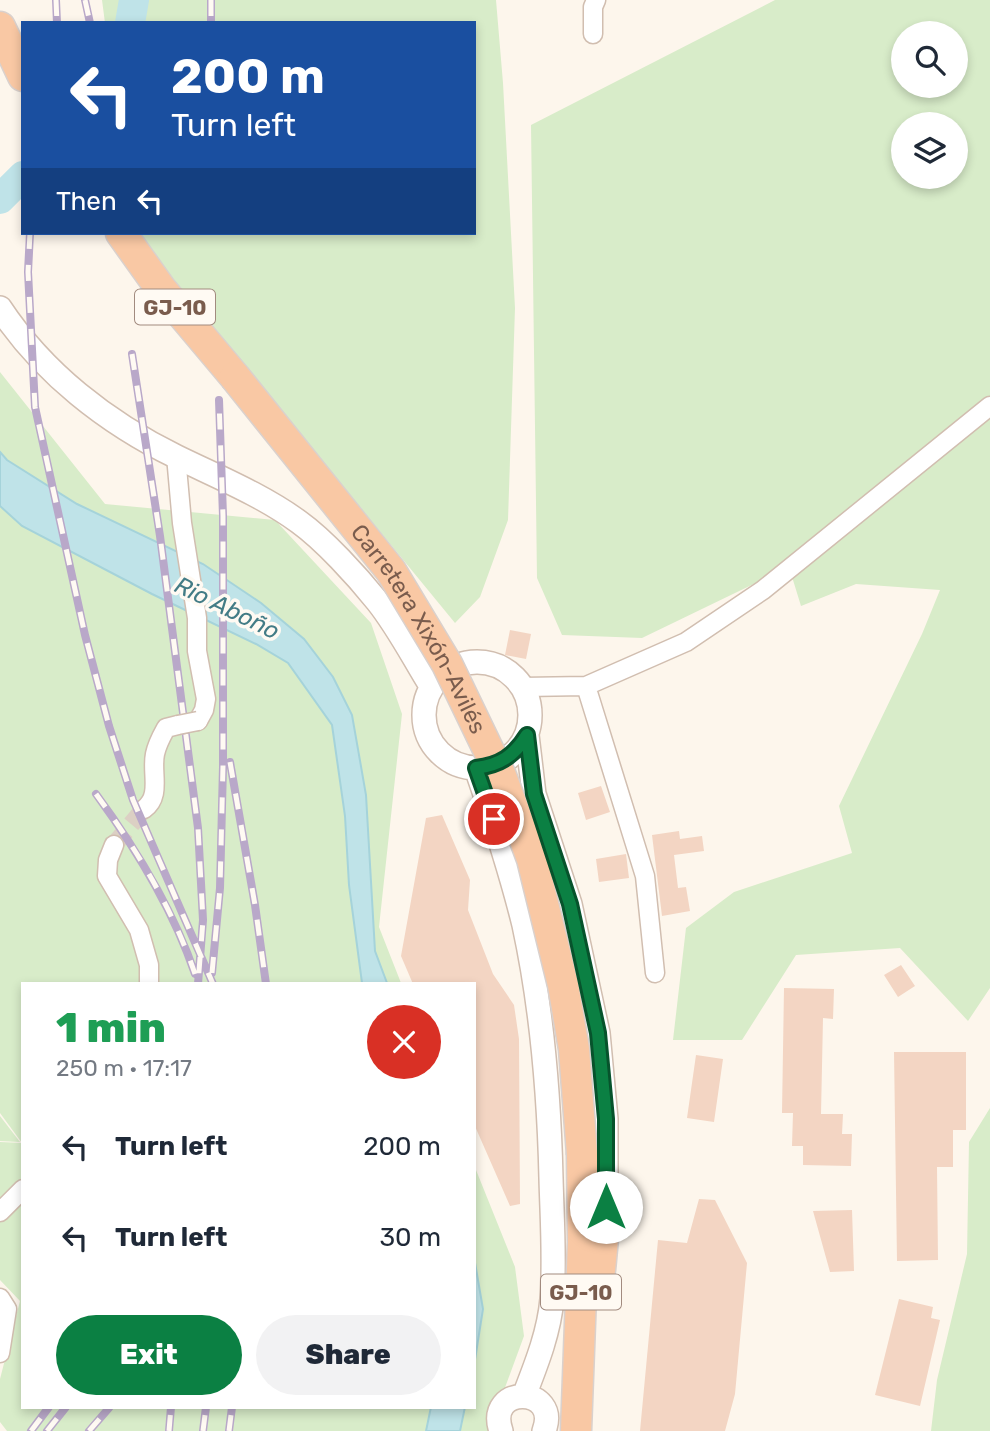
<!DOCTYPE html>
<meta charset="utf-8">
<style>
body{margin:0;font-family:Rubik,sans-serif;background:#f2f2f3;color:#1f2937;height:100vh;display:flex;flex-direction:column;font-size:26px;white-space:nowrap}
*{box-sizing:border-box;margin:0}
p{font-size:23px;color:#747a83}
.icon{flex:none;width:38px;height:38px;fill:none;stroke:currentColor;stroke-width:2;stroke-linecap:round;stroke-linejoin:round}
.map{position:relative;flex:1;overflow:hidden}
.sheet{position:absolute;left:21px;top:982px;width:455px;height:427px;display:flex;flex-direction:column;background:#fff;border-radius:0px;box-shadow:0 4px 10px #0003}
.sheet>*{flex:none}
.hud{position:absolute;left:21px;top:21px;width:455px;height:214px;border-radius:0px;box-shadow:0 4px 10px #0003;background:#1a4fa0;color:#fff;overflow:hidden}
.controls{position:absolute;left:891px;top:21px;display:grid;gap:14px}
.controls a{display:grid;place-items:center;width:77px;height:77px;border-radius:50%;background:#fff;box-shadow:0 4px 10px #0003;font-size:35px}
.pin{position:absolute;display:grid;place-items:center;width:60px;height:60px;color:#fff;margin:-30px;border:4px solid #fff;border-radius:50%;box-shadow:0 2px 7px #0007}
.me{position:absolute;width:77px;margin:-38px;rotate:0deg;stroke-linejoin:round;filter:drop-shadow(0 0 5px #0008)}
.turn{display:flex;align-items:center;gap:24px;height:147px;padding:0 35px;font-size:32px}
.turn .icon{width:91px;height:91px;stroke-width:2.5}
.turn b{display:block;font-size:49px;line-height:60px}
.then{display:flex;align-items:center;height:66px;padding:0 35px;background:#0003;gap:14px;font-size:26px}
.round{display:grid;place-items:center;flex:none;width:74px;height:74px;border-radius:37px;background:#f2f2f3}
.head{display:flex;align-items:center;justify-content:space-between;height:119px;padding:0 35px}
h1{font-size:42px;font-weight:800;line-height:52px;color:#1e9e55}
.cta{display:flex;gap:14px;margin-top:auto;padding:14px 35px}
.cta a{flex:1;height:80px;border-radius:42px;background:#0b8043;color:#fff;font-size:28px;font-weight:800;line-height:80px;text-align:center}
.cta a+a{background:#f2f2f3;color:#1f2937}
ul{padding:0;list-style:none}
li{display:flex;align-items:center;gap:21px;height:91px;padding:0 35px}
li div{flex:1}
li b{display:block;font-size:26px}
li em{font-style:normal}
.map>svg:first-child{display:block}
</style>
<div class="map">
<svg width="990" height="1431" viewBox="0 0 990 1431">
<rect width="100%" height="100%" fill="#fdf6ec"/>
<path fill="#d8ecc9" fill-rule="evenodd" d="M 102,0 L 496,0 L 503,83 L 515,308 L 508,520 L 480,597 L 455,623 L 135,233 L 474,233 L 474,23 L 105,23 Z
M 775,0 L 990,0 L 990,988 L 968,1021 L 900,948 L 796,955 L 742,1040 L 673,1040 L 686,928 L 734,892 L 852,853 L 839,806 L 922,634 L 940,590 L 856,584 L 801,606 L 789,567 L 642,638 L 562,635 L 537,578 L 531,125 ZM 903,33 L 956,33 L 956,86 L 903,86 ZM 903,124 L 956,124 L 956,177 L 903,177 Z
M 0,372 L 105,504 L 275,520 L 371,623 L 402,714 L 379,927 L 401,983 L 23,984 L 23,1407 L 474,1407 L 474,1165 L 515,1267 L 524,1336 L 489,1431 L 7,1431 L 0,1422 L 0,1379 L 20,1301 L 0,1280 L 0,1142 L 22,1143 L 0,1113 Z
M 990,1108 L 990,1431 L 931,1431 L 937,1380 L 967,1254 L 969,1142 Z
M 0,1116 L 20,1142 L 0,1141 Z"/>
<path fill="#bfe3e8" stroke="#a5d3da" stroke-width="2" d="M 0,452 L 7,460 L 77,504 L 203,564 L 261,603 L 304,639 L 333,677 L 352,715 L 366,795 L 375,951 L 387,983 L 362,983 L 349,885 L 345,816 L 332,725 L 288,663 L 256,644 L 152,594 L 22,526 L 0,506 Z
M 474,1257 L 483,1309 L 474,1366 Z
M 431,1407 L 465,1407 L 460,1431 L 426,1431 Z"/>
<g fill="none" stroke-linecap="round" stroke-linejoin="round">
<path stroke="#bfe3e8" stroke-width="30" d="M 130,23 L 134,0
M 0,199 L 23,176"/>
</g>
<path fill="#f3d5c3" d="M 510,630 L 531,634 L 526,659 L 505,655 Z
M 601,786 L 610,812 L 586,820 L 578,793 Z
M 442,815 L 470,880 L 468,910 L 493,974 L 514,1005 L 519,1039 L 520,1204 L 510,1206 L 474,1124 L 474,984 L 413,984 L 401,956 L 426,818 Z
M 679,831 L 680,839 L 702,836 L 704,851 L 674,855 L 678,888 L 686,887 L 690,911 L 662,916 L 652,835 Z
M 626,854 L 629,878 L 599,882 L 596,859 Z
M 901,965 L 915,986 L 898,997 L 884,975 Z
M 784,988 L 834,989 L 833,1019 L 823,1018 L 821,1114 L 843,1114 L 842,1134 L 852,1134 L 851,1166 L 803,1165 L 803,1146 L 792,1146 L 793,1113 L 782,1113 Z
M 894,1052 L 966,1052 L 966,1130 L 953,1130 L 953,1167 L 937,1167 L 938,1260 L 897,1261 Z
M 696,1055 L 723,1059 L 714,1122 L 687,1118 Z
M 699,1199 L 715,1200 L 747,1263 L 735,1394 L 725,1431 L 640,1431 L 658,1240 L 687,1243 Z
M 852,1210 L 854,1271 L 830,1272 L 813,1211 Z
M 899,1299 L 933,1307 L 931,1318 L 940,1320 L 920,1406 L 875,1395 Z"/>
<g fill="none" stroke-linecap="round" stroke-linejoin="round">
<path stroke="#dcd0c4" stroke-width="18" stroke-dasharray="18 9" stroke-linecap="butt" d="M 114,845 L 144,809"/>
<g stroke="#d1beb0" stroke-width="21">
<path id="minor" d="M 593,34 L 593,7 L 596,0
M 176,456 L 182,523 L 197,618 L 197,651 L 206,699 L 204,710 L 198,721
M 586,686 L 645,876 L 655,973
M 523,687 L 586,686 L 686,642 L 763,590 L 990,406
M 144,809 C 162,796 151,773 155,754 C 157,744 161,737 166,728 L 178,725
M 114,845 L 108,860 L 107,876 L 139,930 L 149,965 L 149,984
M 0,1212 L 23,1189
M 0,1298 L 7,1309 L 0,1353"/>
</g>
<g stroke="#d1beb0" stroke-width="26">
<path id="tertiary" d="M 0,308 C 43,373 107,423 177,457 C 218,477 262,495 299,522 C 324,540 357,576 377,601 C 398,627 414,659 431,686
M424 715a53 53 0 1 1 106 0a53 53 0 1 1-106 0Z
M 527,735 L 534,794 L 570,904 L 598,1033 L 606,1119 L 606,1207
M 476,768 C 494,820 511,872 524,925 C 542,1008 549,1093 551,1178 C 552,1218 555,1259 552,1299 C 549,1333 536,1365 524,1396
M 501,1431 C 485,1384 561,1386 544,1431"/>
</g>
<g stroke="#dad1cd" stroke-width="33">
<path id="trunk" d="M 0,27 L 23,76
M 121,233 L 161,289 L 235,377
M 600,1270 L 606,1207
M 576,1431 L 583,1242 L 582,1154"/>
</g>
<use href="#minor" stroke="#fff" stroke-width="18"/>
<use href="#tertiary" stroke="#fff" stroke-width="23"/>
<use href="#trunk" stroke="#f9c8a4" stroke-width="30"/>
<g stroke="#b9a8c9" stroke-width="8">
<path id="rail" d="M 56,0 L 57,23
M 85,0 L 90,23
M 211,0 L 211,23
M 30,233 L 28,272 L 35,407 L 85,635 L 109,726 L 133,800 L 213,984
M 132,354 L 160,536 L 198,828 L 203,920 L 198,984
M 230,762 L 255,905 L 266,984
M 96,794 C 137,850 173,909 195,974
M 212,973 L 220,888 L 223,766 L 223,516 L 219,400
M 31,1431 L 49,1407
M 47,1431 L 66,1407
M 89,1431 L 109,1408
M 169,1431 L 171,1407
M 203,1431 L 206,1407
M 229,1431 L 232,1407"/>
</g>
<use href="#rail" stroke="#fffaf3" stroke-width="5" stroke-dasharray="16" stroke-linecap="butt"/>
<g stroke="#d1beb0" stroke-width="21" stroke-linecap="butt">
<path id="minor-bridge" d="M 178,725 L 198,721"/>
</g>
<g stroke="#dad1cd" stroke-width="33" stroke-linecap="butt">
<g id="trunk-bridge">
<path id="s1" d="M 235,377 L 391,571 L 447,664 L 501,776 L 532,859 L 563,985 L 574,1049 L 582,1154"/>
</g>
</g>
<use href="#minor-bridge" stroke="#fff" stroke-width="18"/>
<use href="#trunk-bridge" stroke="#f9c8a4" stroke-width="30"/>
</g>
<g fill="none" stroke-linecap="round" stroke-linejoin="round">
<g stroke="#07532c" stroke-width="18">
<path id="route" d="M 494,819 L 476,768 C 500,765 514,756 527,735 L 534,794 L 570,904 L 598,1033 L 606,1119 L 606,1207"/>
</g>
<use href="#route" stroke="#0b8043" stroke-width="12"/>
</g>
<g text-anchor="middle" dominant-baseline="central" stroke-width="7" stroke-linejoin="round" paint-order="stroke">
<g fill="#fffaf3" stroke="#a28b7f" stroke-width="2">
<rect x="135" y="289.5" width="80" height="35" rx="5"/>
<rect x="541" y="1274.5" width="80" height="35" rx="5"/>
</g>
<g font-size="21" font-weight="bold" fill="#7a5c4d">
<text x="175" y="307">GJ-10</text>
<text x="581" y="1292">GJ-10</text>
</g>
<g font-size="23" fill="#7a5c4d" stroke="#fffaf3">
<text stroke="none"><textPath href="#s1" startOffset="313">Carretera Xixón-Avilés</textPath></text>
</g>
<g font-size="24" font-style="italic" fill="#437c86" stroke="#fffaf3">
<text transform="translate(227 608) rotate(26)">Rio Aboño</text>
</g>
</g>
</svg>
<div class="controls">
<a><svg class="icon" aria-label="search" viewBox="0 0 24 24"><circle cx="10" cy="10" r="6"/><path d="M15 15l6 6"/></svg></a>
<a><svg class="icon" aria-label="layers" viewBox="0 0 24 24"><path d="M12 4l9 5-9 5-9-5zM3 14l9 5 9-5"/></svg></a>
</div>
<div class="pin" style="left:494px;top:819px;background:#d93025"><svg class="icon" aria-label="arrive" viewBox="0 0 24 24"><path d="M6 21V4h12l-3 4 3 4H6"/></svg></div>
<svg class="me" style="left:606px;top:1207px" viewBox="-20 -20 40 40"><circle r="19" fill="#fff"/><path d="M0-13L10 11 0 6-10 11z" fill="#0b8043"/></svg>
<div class="hud">
<div class="turn"><svg class="icon" aria-label="left" viewBox="0 0 24 24"><path d="M17 20v-9H6M10 6l-5 5 5 5"/></svg><div><b>200 m</b>Turn left</div></div>
<div class="then">Then<svg class="icon" aria-label="left" viewBox="0 0 24 24"><path d="M17 20v-9H6M10 6l-5 5 5 5"/></svg></div>
</div>
<section class="sheet">
<div class="head"><div><h1>1 min</h1><p>250 m · 17:17</p></div><a class="round" style="background:#d93025;color:#fff"><svg class="icon" aria-label="close" viewBox="0 0 24 24"><path d="M6 6l12 12M18 6L6 18"/></svg></a></div>
<ul>
<li><svg class="icon" aria-label="left" viewBox="0 0 24 24"><path d="M17 20v-9H6M10 6l-5 5 5 5"/></svg><div><b>Turn left</b></div><em>200 m</em></li>
<li><svg class="icon" aria-label="left" viewBox="0 0 24 24"><path d="M17 20v-9H6M10 6l-5 5 5 5"/></svg><div><b>Turn left</b></div><em>30 m</em></li>
</ul>
<div class="cta"><a>Exit</a><a>Share</a></div>
</section>
</div>
